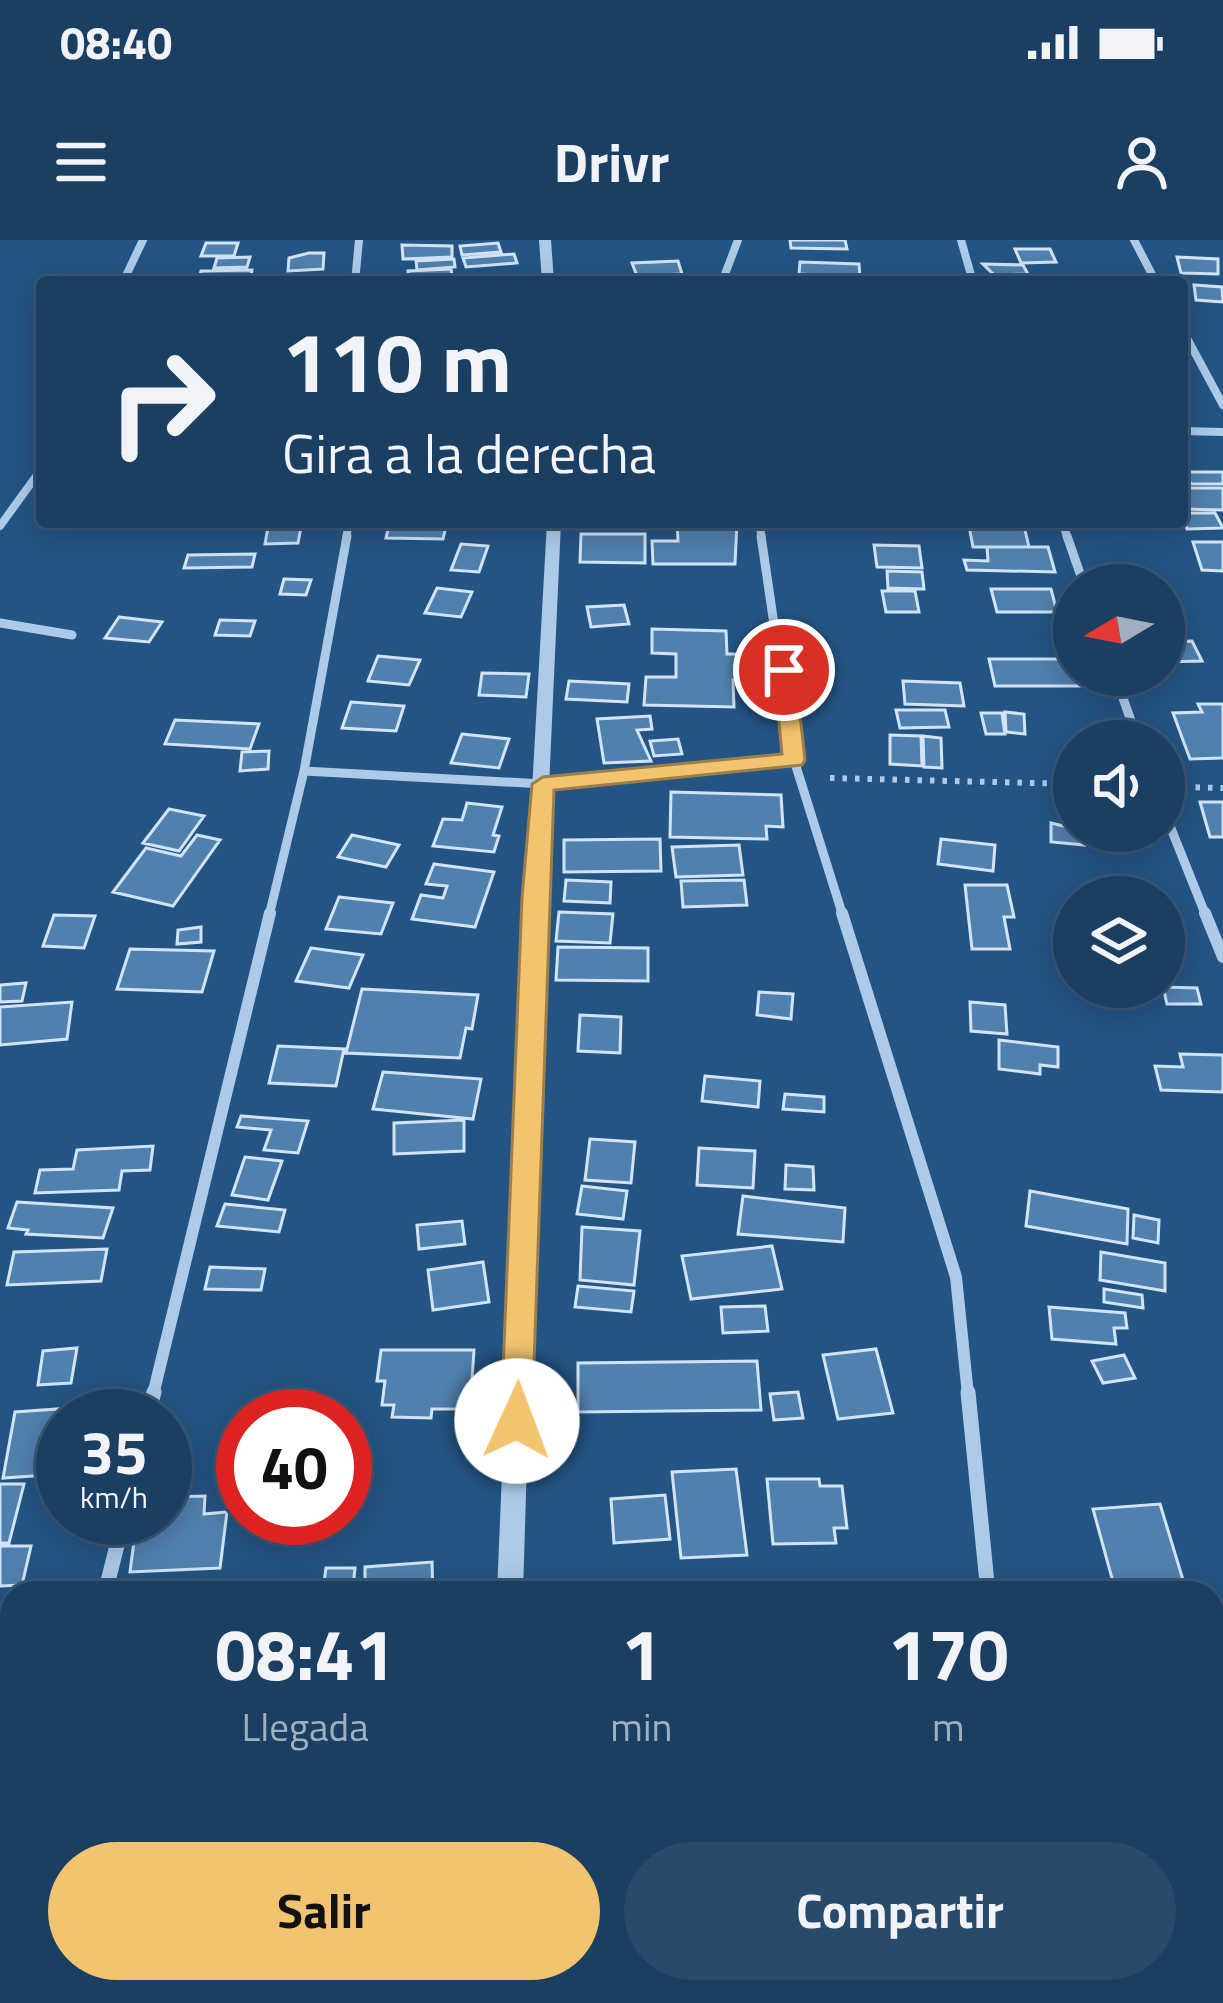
<!DOCTYPE html>
<html lang="es">
<style>
body{margin:0;font-family:"Titillium Web",sans-serif;background:#284a6b;color:#f1f3f6;height:100vh;display:flex;flex-direction:column;font-size:45px;white-space:nowrap}
*{box-sizing:border-box;margin:0}
p{font-size:39px;color:#a0afbe}
.icon{flex:none;width:66px;height:66px;fill:none;stroke:currentColor;stroke-width:2;stroke-linecap:round;stroke-linejoin:round}
.map{position:relative;flex:1;overflow:hidden}
.details{position:absolute;left:0px;top:1341px;width:1224px;height:423px;display:flex;flex-direction:column;background:#1b3f62;border-radius:36px 36px 0 0;box-shadow:0 6px 30px #0003,0 0 0 3px #395877}
.details>*{flex:none}
.banner{position:absolute;left:36px;top:36px;width:1152px;height:252px;border-radius:12px;box-shadow:0 6px 30px #0003,0 0 0 3px #395877;background:#1b3f62;color:#f1f3f6;overflow:hidden}
.needle{width:78px;rotate:260deg}
.controls{position:absolute;left:1053px;top:324px;display:grid;gap:24px}
.controls a{display:grid;place-items:center;width:132px;height:132px;border-radius:50%;background:#1b3f62;box-shadow:0 6px 30px #0003,0 0 0 3px #395877;font-size:60px}
.speed{position:absolute;left:36px;top:1149px;display:flex;gap:24px;font-size:60px;font-weight:700;text-align:center}
.speed>*{display:grid;place-content:center;width:156px;height:156px;border-radius:50%;background:#1b3f62;box-shadow:0 6px 30px #0003,0 0 0 3px #395877;line-height:1}
.speed small{font-size:30px;font-weight:400}
.speed .limit{border:18px solid #d22;background:#fff;color:#111}
.pin{position:absolute;display:grid;place-items:center;width:102px;height:102px;color:#fff;margin:-51px;border:6px solid #fff;border-radius:50%;box-shadow:0 3px 12px #0007}
.me{position:absolute;width:132px;margin:-66px;rotate:2deg;stroke-linejoin:round;filter:drop-shadow(0 0 9px #0008)}
.turn{display:flex;align-items:center;gap:42px;height:252px;padding:0 48px;font-size:54px}
.turn .icon{width:156px;height:156px;stroke-width:2.5}
.turn b{display:block;font-size:84px;line-height:102px}
.eta{display:flex;justify-content:space-evenly;align-items:center;height:204px;text-align:center}
.eta b{font-size:72px;font-weight:700;line-height:84px}
.action{display:flex;gap:24px;margin-top:auto;padding:24px 48px}
.action a{flex:1;height:138px;border-radius:72px;background:#f2c470;color:#111;font-size:48px;font-weight:700;line-height:138px;text-align:center}
.action a+a{background:#284a6b;color:#f1f3f6}
.status{display:flex;justify-content:space-between;align-items:center;height:84px;padding:0 60px;background:#1b3f62;direction:ltr}
.status svg{height:33px;fill:currentColor}
header{display:flex;justify-content:space-between;align-items:center;height:156px;padding:0 48px;background:#1b3f62;font-size:54px;font-weight:700}
.map>svg:first-child{display:block}
</style>
<div class="status"><b>08:40</b><svg viewBox="0 0 49 12"><path d="M0 12V9h3v3zM5 12V6h3v6zM10 12V3h3v9zM15 12V0h3v12zM26 1h20v11H26zM47 4h2v5h-2z"/></svg></div>
<header><svg class="icon" aria-label="menu" viewBox="0 0 24 24"><path d="M4 6h16M4 12h16M4 18h16"/></svg>Drivr<svg class="icon" aria-label="person" viewBox="0 0 24 24"><circle cx="12" cy="8" r="4"/><path d="M4 21q1-7 8-7t8 7"/></svg></header>
<div class="map">
<svg width="1223" height="1763" viewBox="0 0 1223 1763">
<rect width="100%" height="100%" fill="#245483"/>
<path fill="#5080ad" stroke="#d0e4f6" stroke-width="3" d="M 790,0 L 845,0 L 847,9 L 791,8 Z
M 206,3 L 238,3 L 234,16 L 201,16 Z
M 498,3 L 501,12 L 462,15 L 460,6 Z
M 402,5 L 452,6 L 452,17 L 403,19 Z
M 1015,9 L 1050,9 L 1056,22 L 1021,23 Z
M 309,13 L 324,13 L 323,29 L 288,31 L 289,18 Z
M 514,14 L 517,23 L 466,27 L 463,18 Z
M 250,17 L 247,27 L 214,28 L 217,18 Z
M 1177,17 L 1218,19 L 1218,34 L 1181,33 Z
M 454,19 L 455,27 L 417,30 L 416,21 Z
M 678,21 L 682,34 L 637,36 L 632,23 Z
M 800,22 L 859,24 L 860,37 L 799,34 Z
M 983,24 L 1023,25 L 1028,34 L 994,35 Z
M 451,29 L 453,42 L 409,42 L 408,31 Z
M 252,30 L 250,42 L 198,42 L 201,31 Z
M 1194,45 L 1222,47 L 1223,62 L 1196,60 Z
M 1185,232 L 1223,232 L 1223,244 L 1191,244 Z
M 1182,248 L 1223,248 L 1223,270 L 1182,269 Z
M 1182,273 L 1215,273 L 1223,288 L 1187,289 Z
M 269,282 L 302,282 L 298,303 L 265,304 Z
M 390,282 L 447,282 L 443,299 L 386,298 Z
M 677,282 L 737,282 L 735,324 L 653,324 L 652,301 L 678,301 Z
M 969,286 L 1024,286 L 1029,307 L 973,307 Z
M 581,294 L 645,294 L 645,323 L 580,322 Z
M 1193,302 L 1223,302 L 1223,331 L 1202,330 Z
M 461,304 L 488,306 L 479,332 L 451,330 Z
M 874,305 L 919,306 L 922,328 L 877,327 Z
M 987,307 L 1048,307 L 1055,332 L 967,330 L 964,320 L 988,321 Z
M 255,314 L 252,327 L 184,328 L 188,315 Z
M 887,331 L 922,332 L 924,349 L 888,348 Z
M 1150,331 L 1158,345 L 1128,345 L 1121,333 Z
M 284,339 L 311,340 L 306,355 L 280,354 Z
M 437,348 L 472,352 L 461,377 L 425,373 Z
M 991,349 L 1051,349 L 1057,372 L 997,372 Z
M 882,351 L 915,351 L 919,372 L 886,372 Z
M 624,365 L 629,384 L 591,387 L 587,367 Z
M 119,377 L 162,382 L 149,402 L 105,398 Z
M 220,380 L 255,381 L 250,396 L 215,395 Z
M 652,389 L 726,391 L 727,414 L 743,414 L 744,440 L 733,440 L 734,467 L 644,465 L 646,437 L 676,437 L 676,414 L 652,413 Z
M 1192,401 L 1202,421 L 1164,422 L 1164,402 Z
M 378,416 L 420,420 L 409,445 L 368,441 Z
M 989,419 L 1071,419 L 1079,446 L 995,446 Z
M 482,433 L 529,434 L 526,457 L 479,455 Z
M 569,441 L 629,444 L 627,462 L 566,459 Z
M 903,441 L 960,443 L 964,466 L 905,464 Z
M 351,462 L 404,466 L 396,491 L 342,488 Z
M 1198,464 L 1223,464 L 1223,518 L 1190,519 L 1173,473 L 1202,472 Z
M 896,470 L 945,470 L 949,487 L 900,488 Z
M 1005,472 L 1024,474 L 1025,494 L 1006,492 Z
M 981,473 L 1002,473 L 1005,494 L 986,494 Z
M 650,476 L 652,489 L 637,490 L 651,521 L 604,523 L 597,479 Z
M 175,480 L 259,484 L 250,509 L 165,504 Z
M 462,494 L 509,499 L 499,528 L 451,523 Z
M 890,495 L 921,496 L 922,526 L 890,524 Z
M 923,496 L 941,498 L 942,528 L 924,527 Z
M 678,499 L 682,514 L 654,516 L 650,501 Z
M 269,511 L 268,529 L 240,531 L 242,512 Z
M 671,552 L 781,555 L 783,587 L 766,586 L 767,599 L 670,597 Z
M 1200,562 L 1223,562 L 1223,597 L 1210,597 Z
M 467,563 L 502,567 L 493,595 L 499,596 L 494,612 L 433,606 L 443,579 L 462,580 Z
M 169,569 L 204,576 L 179,611 L 143,603 Z
M 1051,583 L 1085,591 L 1085,605 L 1051,602 Z
M 197,595 L 220,600 L 173,666 L 113,652 L 146,608 L 181,616 Z
M 352,595 L 399,605 L 386,627 L 338,617 Z
M 660,599 L 661,631 L 564,632 L 564,600 Z
M 941,599 L 995,605 L 993,631 L 938,624 Z
M 739,605 L 743,635 L 676,637 L 672,607 Z
M 434,624 L 494,632 L 475,687 L 412,679 L 421,655 L 443,658 L 447,646 L 426,644 Z
M 566,640 L 611,642 L 610,663 L 564,661 Z
M 744,640 L 747,665 L 683,667 L 681,641 Z
M 965,645 L 1007,645 L 1014,677 L 1004,677 L 1010,709 L 972,709 Z
M 339,657 L 393,663 L 381,694 L 326,689 Z
M 559,672 L 613,674 L 610,703 L 556,701 Z
M 54,675 L 95,676 L 84,708 L 43,706 Z
M 201,687 L 201,702 L 177,704 L 178,690 Z
M 558,707 L 648,708 L 648,741 L 556,740 Z
M 311,708 L 363,715 L 349,748 L 296,741 Z
M 130,709 L 214,711 L 202,752 L 117,749 Z
M 26,743 L 22,761 L 0,762 L 0,745 Z
M 1163,747 L 1197,748 L 1201,764 L 1167,764 Z
M 362,749 L 478,755 L 472,789 L 466,788 L 460,818 L 346,813 Z
M 759,752 L 793,754 L 791,779 L 757,775 Z
M 72,762 L 67,799 L 0,805 L 0,767 Z
M 970,762 L 1005,765 L 1007,794 L 971,791 Z
M 580,775 L 621,777 L 620,813 L 578,811 Z
M 999,800 L 1058,807 L 1058,827 L 1040,825 L 1040,834 L 999,829 Z
M 278,806 L 344,809 L 336,846 L 269,843 Z
M 1180,814 L 1223,815 L 1223,852 L 1161,850 L 1155,826 L 1183,827 Z
M 383,832 L 481,839 L 473,879 L 373,869 Z
M 705,836 L 760,841 L 758,867 L 702,861 Z
M 785,854 L 824,857 L 824,872 L 783,869 Z
M 241,876 L 308,881 L 298,913 L 264,910 L 271,890 L 237,887 Z
M 464,880 L 464,911 L 394,914 L 394,883 Z
M 590,899 L 635,902 L 631,943 L 585,940 Z
M 153,906 L 150,930 L 122,931 L 119,950 L 35,953 L 40,930 L 73,929 L 77,910 Z
M 699,908 L 755,911 L 753,948 L 697,945 Z
M 245,917 L 282,921 L 268,960 L 232,955 Z
M 786,925 L 813,927 L 814,950 L 785,949 Z
M 582,946 L 627,951 L 623,979 L 577,974 Z
M 1030,951 L 1128,969 L 1127,1004 L 1026,986 Z
M 743,956 L 845,968 L 843,1002 L 738,994 Z
M 17,962 L 113,968 L 103,998 L 26,994 L 28,990 L 8,988 Z
M 225,964 L 285,970 L 279,992 L 217,986 Z
M 1134,975 L 1159,980 L 1158,1003 L 1133,998 Z
M 462,981 L 465,1004 L 419,1009 L 417,985 Z
M 582,987 L 640,991 L 634,1045 L 580,1040 Z
M 772,1006 L 782,1049 L 691,1059 L 682,1016 Z
M 107,1009 L 101,1041 L 7,1045 L 14,1012 Z
M 1101,1012 L 1165,1023 L 1165,1051 L 1100,1040 Z
M 483,1022 L 489,1062 L 433,1070 L 428,1030 Z
M 210,1027 L 265,1029 L 261,1050 L 205,1049 Z
M 578,1046 L 634,1051 L 631,1072 L 575,1067 Z
M 1104,1049 L 1142,1055 L 1143,1068 L 1104,1062 Z
M 765,1066 L 768,1091 L 723,1093 L 721,1067 Z
M 1049,1067 L 1125,1073 L 1127,1088 L 1114,1088 L 1116,1104 L 1052,1099 Z
M 77,1108 L 71,1143 L 38,1145 L 43,1111 Z
M 876,1109 L 893,1173 L 838,1179 L 823,1115 Z
M 381,1110 L 474,1110 L 470,1169 L 432,1169 L 431,1178 L 392,1177 L 394,1165 L 382,1165 L 385,1141 L 377,1141 Z
M 1124,1115 L 1135,1138 L 1103,1143 L 1092,1121 Z
M 757,1121 L 761,1170 L 578,1172 L 578,1123 Z
M 798,1152 L 803,1178 L 774,1180 L 770,1154 Z
M 72,1168 L 70,1176 L 63,1176 L 62,1234 L 3,1238 L 15,1172 Z
M 736,1229 L 747,1315 L 681,1318 L 672,1232 Z
M 767,1239 L 819,1239 L 820,1246 L 842,1246 L 847,1288 L 834,1288 L 836,1303 L 773,1304 Z
M 0,1244 L 24,1244 L 9,1303 L 0,1303 Z
M 665,1255 L 670,1299 L 614,1303 L 611,1259 Z
M 205,1256 L 204,1274 L 227,1272 L 220,1328 L 130,1332 L 137,1278 L 165,1278 L 165,1257 Z
M 1160,1264 L 1187,1353 L 1116,1353 L 1093,1269 Z
M 0,1306 L 31,1306 L 22,1345 L 0,1346 Z
M 432,1322 L 433,1353 L 365,1353 L 365,1327 Z
M 326,1328 L 355,1328 L 353,1348 L 323,1349 Z
M 1212,1426 L 1223,1426 L 1223,1461 L 1212,1461 Z
M 877,1752 L 946,1752 L 946,1763 L 877,1763 Z"/>
<g fill="none" stroke-linecap="round" stroke-linejoin="round">
<path stroke="#adcbe8" stroke-width="6" stroke-dasharray="4.5 8" stroke-linecap="butt" d="M 830,538 L 1074,544
M 1183,547 L 1223,548"/>
<path stroke="#adcbe8" stroke-width="8" d="M 961,0 L 973,42
M 1134,0 L 1156,42
M 123,42 L 143,0
M 355,42 L 359,0
M 722,42 L 738,0
M 1182,89 L 1223,165
M 1182,191 L 1223,192
M 759,282 L 762,299
M 1062,282 L 1068,299
M 0,286 L 42,228
M 346,299 L 349,282"/>
<path stroke="#adcbe8" stroke-width="9" d="M 761,296 L 794,520 L 843,676
M 1067,296 L 1084,345
M 0,383 L 72,395
M 1115,435 L 1138,501
M 304,531 L 543,544 L 794,520
M 1164,571 L 1206,676
M 269,676 L 304,531 L 347,296"/>
<path stroke="#adcbe8" stroke-width="12" d="M 842,673 L 956,1037 L 968,1155
M 1205,673 L 1223,717
M 153,1155 L 270,673"/>
<path stroke="#adcbe8" stroke-width="15" d="M 968,1152 L 988,1353
M 148,1176 L 154,1152
M 105,1353 L 124,1278
M 6,1763 L 12,1739"/>
<path fill="#adcbe8" fill-rule="evenodd" d="M 539,0 L 551,0 L 554,42 L 542,42 Z
M 547,282 L 561,282 L 544,658 L 523,1353 L 497,1353 L 526,658 Z
M 478,1752 L 508,1752 L 508,1763 L 478,1763 Z"/>
</g>
<path fill="#f2c470" stroke="#9d7f49" stroke-width="3" d="M 784,424 L 795,430 L 805,520 L 802,525 L 554,550 L 532,1181 L 528,1191 L 517,1195 L 505,1191 L 501,1181 L 522,658 L 532,544 L 543,537 L 782,514 L 774,430 Z"/>
</svg>
<div class="controls">
<a><svg class="needle" viewBox="-14 -14 28 28"><path d="M0-13l5 13h-10z" fill="#e53935"/><path d="M0 13l5-13h-10z" fill="#a0afbe"/></svg></a>
<a><svg class="icon" aria-label="sound" viewBox="0 0 24 24"><path d="M4 9h4l5-4v14l-5-4H4zM17 9q2 3 0 6"/></svg></a>
<a><svg class="icon" aria-label="layers" viewBox="0 0 24 24"><path d="M12 4l9 5-9 5-9-5zM3 14l9 5 9-5"/></svg></a>
</div>
<div class="speed"><div>35<small>km/h</small></div><div class="limit">40</div></div>
<div class="pin" style="left:784px;top:430px;background:#d93025"><svg class="icon" aria-label="arrive" viewBox="0 0 24 24"><path d="M6 21V4h12l-3 4 3 4H6"/></svg></div>
<svg class="me" style="left:517px;top:1181px" viewBox="-20 -20 40 40"><circle r="19" fill="#fff"/><path d="M0-13L10 11 0 6-10 11z" fill="#f2c470"/></svg>
<div class="banner">
<div class="turn"><svg class="icon" aria-label="right" viewBox="0 0 24 24"><path d="M7 20v-9h11M14 6l5 5-5 5"/></svg><div><b>110 m</b>Gira a la derecha</div></div>
</div>
<section class="details">
<div class="eta">
<div><b>08:41</b><p>Llegada</p></div>
<div><b>1</b><p>min</p></div>
<div><b>170</b><p>m</p></div>
</div>
<div class="action"><a>Salir</a><a>Compartir</a></div>
</section>
</div>
